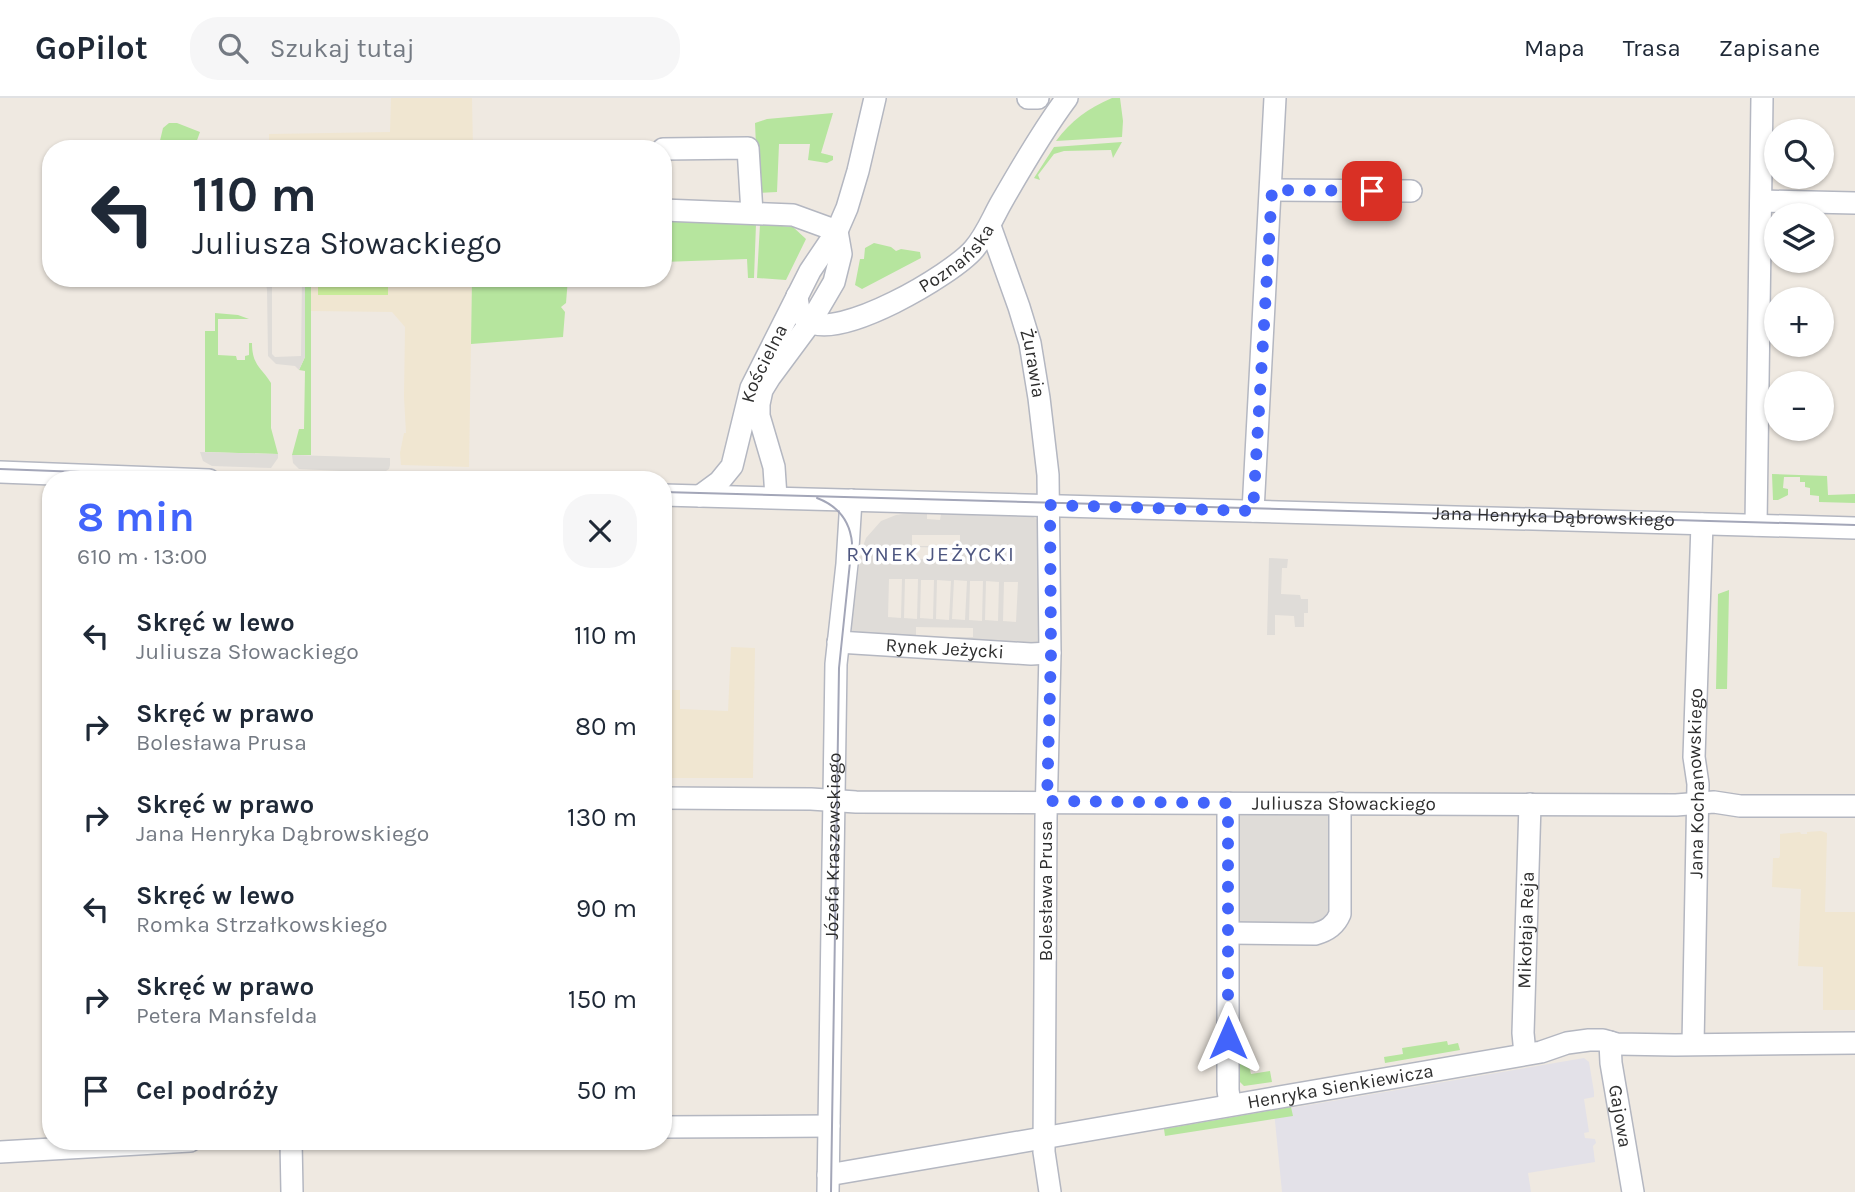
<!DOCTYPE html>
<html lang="pl">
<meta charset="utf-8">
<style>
body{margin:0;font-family:Karla,sans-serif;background:#f6f6f7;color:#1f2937;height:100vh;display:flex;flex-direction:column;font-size:26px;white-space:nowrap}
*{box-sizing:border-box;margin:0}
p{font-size:23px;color:#747a83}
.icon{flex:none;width:38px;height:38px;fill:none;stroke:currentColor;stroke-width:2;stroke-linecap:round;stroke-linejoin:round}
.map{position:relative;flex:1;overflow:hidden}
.drawer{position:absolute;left:42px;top:373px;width:630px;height:679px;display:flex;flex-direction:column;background:#fff;border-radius:28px;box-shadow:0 2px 5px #0004}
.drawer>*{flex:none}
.guide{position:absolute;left:42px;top:42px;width:630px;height:147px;border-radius:28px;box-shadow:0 2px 5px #0004;background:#fff;color:#1f2937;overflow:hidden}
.controls{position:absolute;left:1764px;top:21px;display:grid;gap:14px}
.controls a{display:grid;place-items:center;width:70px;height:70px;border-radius:50%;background:#fff;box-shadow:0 2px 5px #0004;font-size:35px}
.pin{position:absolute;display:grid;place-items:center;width:60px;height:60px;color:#fff;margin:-30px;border-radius:14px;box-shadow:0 4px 10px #0006}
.me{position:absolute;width:77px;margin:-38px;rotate:0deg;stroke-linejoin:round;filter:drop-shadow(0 0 5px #0008)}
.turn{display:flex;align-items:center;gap:24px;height:147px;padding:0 35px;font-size:32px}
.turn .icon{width:91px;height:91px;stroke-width:2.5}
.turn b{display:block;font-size:49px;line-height:60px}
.round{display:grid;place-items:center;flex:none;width:74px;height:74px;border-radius:28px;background:#f6f6f7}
.summary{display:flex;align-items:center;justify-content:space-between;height:119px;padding:0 35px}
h1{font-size:42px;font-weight:700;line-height:52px;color:#4264fb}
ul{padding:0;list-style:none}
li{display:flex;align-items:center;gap:21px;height:91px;padding:0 35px}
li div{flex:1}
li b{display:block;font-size:26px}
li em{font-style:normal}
header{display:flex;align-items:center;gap:42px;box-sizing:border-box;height:98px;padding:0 35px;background:#fff;border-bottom:2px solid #e0e1e3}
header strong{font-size:33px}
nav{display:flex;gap:38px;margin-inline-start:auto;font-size:24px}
.search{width:490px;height:63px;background:#f6f6f7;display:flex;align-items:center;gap:18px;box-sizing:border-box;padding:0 24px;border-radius:28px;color:#747a83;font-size:26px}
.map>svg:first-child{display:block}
</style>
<header>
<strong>GoPilot</strong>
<div class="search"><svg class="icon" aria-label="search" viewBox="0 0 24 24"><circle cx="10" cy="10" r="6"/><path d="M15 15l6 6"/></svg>Szukaj tutaj</div>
<nav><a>Mapa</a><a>Trasa</a><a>Zapisane</a></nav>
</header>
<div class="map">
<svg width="1855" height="1094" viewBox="0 0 1855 1094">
<rect width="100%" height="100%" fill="#efe9e1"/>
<path fill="#e3e1e8" d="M 1584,960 L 1589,964 L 1594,994 L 1594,999 L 1584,1001 L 1589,1034 L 1584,1035 L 1585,1040 L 1595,1041 L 1596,1045 L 1593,1048 L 1595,1064 L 1528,1075 L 1531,1094 L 1282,1094 L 1274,1013 Z"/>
<path fill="#f0e6d1" d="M 391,0 L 472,0 L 473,51 L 269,51 L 269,36 L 390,34 Z
M 311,180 L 472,180 L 469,369 L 401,367 L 400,355 L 404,335 L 406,335 L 404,299 L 405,229 L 392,214 L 311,213 Z
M 731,549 L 755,550 L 753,680 L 667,680 L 667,669 L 663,669 L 663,592 L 680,592 L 680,611 L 728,613 Z
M 1821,733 L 1827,735 L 1825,814 L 1855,814 L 1855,912 L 1823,912 L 1823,869 L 1798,868 L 1801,791 L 1772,789 L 1773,760 L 1779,760 L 1780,757 L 1780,736 L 1800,734 L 1801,736 L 1807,736 L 1807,734 Z"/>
<path fill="#b6e59e" d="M 1112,0 L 1120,0 L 1123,23 L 1122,39 L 1056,43 C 1071,23 1088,10 1112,0 Z
M 833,15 L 821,55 L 833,58 L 833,62 L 827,65 L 808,62 L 810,46 L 779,46 L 777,94 L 758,95 L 755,25 L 767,21 Z
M 169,25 L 177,25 L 200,34 L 196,45 L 176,51 L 158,51 L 163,30 Z
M 1122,44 L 1113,60 L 1111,52 L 1064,53 L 1054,56 L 1038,77 L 1040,82 L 1034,80 L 1054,49 Z
M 663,123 L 756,126 L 754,180 L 748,180 L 747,161 L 663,164 Z
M 760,126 L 793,129 L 806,141 L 786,182 L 757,180 Z
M 874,145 L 891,149 L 896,153 L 901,151 L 920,154 L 921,160 L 862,191 L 855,187 L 860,161 L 864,161 L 865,150 Z
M 305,180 L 311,180 L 311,357 L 292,357 L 299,331 L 304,331 L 305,273 L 299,272 L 305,259 Z
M 472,180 L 568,180 L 566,205 L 561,209 L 565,214 L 563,239 L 471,246 Z
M 215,215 L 238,217 L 249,221 L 218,221 L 218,257 L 236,258 L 237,262 L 245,262 L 245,258 L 249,257 L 249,245 L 252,245 C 252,267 261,269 271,285 L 271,330 L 278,356 L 205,354 L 205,233 L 215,233 Z
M 1772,376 L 1827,378 L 1828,397 L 1855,396 L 1855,405 L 1819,404 L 1819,398 L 1810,397 L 1810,390 L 1805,389 L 1805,384 L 1800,384 L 1800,379 L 1784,379 L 1783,390 L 1788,391 L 1788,397 L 1778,402 L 1773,402 Z
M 1729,492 L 1727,591 L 1716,591 L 1718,496 Z
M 1447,943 L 1448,947 L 1458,945 L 1460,952 L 1385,965 L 1384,959 L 1403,956 L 1402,950 Z
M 1239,947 L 1248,947 L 1248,964 L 1251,976 L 1270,973 L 1272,984 L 1244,988 L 1239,983 Z
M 1291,1009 L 1293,1018 L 1165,1038 L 1164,1031 Z"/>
<path fill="#c9ec9a" d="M 318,180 L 388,180 L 388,197 L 318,197 Z"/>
<path fill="#dfdcd8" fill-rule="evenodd" d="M 264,180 L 272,180 L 272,256 L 275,259 L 301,258 L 302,180 L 305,180 L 305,259 L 299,272 L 295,268 L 276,266 L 268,258 L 267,191 Z
M 200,354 L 278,356 L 278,360 L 271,370 L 212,368 L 203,363 Z
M 292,357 L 390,360 L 390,367 L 389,371 L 383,375 L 299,371 L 293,365 Z
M 910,415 L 927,416 L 927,421 L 940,422 L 941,416 L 1033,419 L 1039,422 L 1042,427 L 1043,437 L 1040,540 L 1037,545 L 1012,547 L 854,537 L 851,529 L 861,454 L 866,440 L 881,423 L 896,417 ZM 912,437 L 960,437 L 960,448 L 912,448 ZM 912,449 L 959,450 L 959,461 L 912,461 ZM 889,481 L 902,481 L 901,520 L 888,519 ZM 905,481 L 918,481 L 917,521 L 904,520 ZM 921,482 L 934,482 L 933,521 L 920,520 ZM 937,482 L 951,483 L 949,522 L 936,521 ZM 954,482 L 967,483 L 965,522 L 952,521 ZM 970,483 L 983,483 L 982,523 L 969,522 ZM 986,483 L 999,484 L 998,523 L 985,522 ZM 1004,484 L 1018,484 L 1016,524 L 1003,523 ZM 916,529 L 973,530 L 973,539 L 916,539 Z
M 1269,460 L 1288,461 L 1287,470 L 1282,470 L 1281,496 L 1300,497 L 1301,501 L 1308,501 L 1308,515 L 1304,515 L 1304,529 L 1295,529 L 1294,518 L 1275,517 L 1275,537 L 1267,537 Z
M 1239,715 L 1329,716 L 1332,719 L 1334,722 L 1329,826 L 1238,827 L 1236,718 Z"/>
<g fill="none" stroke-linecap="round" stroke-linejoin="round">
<g stroke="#b4b7c1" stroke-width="24">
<g id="minor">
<path d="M 1028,0 L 1038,0"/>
<path d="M 663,51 L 748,50 L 752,115"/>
<path d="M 1272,92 L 1411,93"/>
<path d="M 1761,103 L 1855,105"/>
<path d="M 663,112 L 793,117 L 837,133"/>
<path id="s1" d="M 990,128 L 1019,209 L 1030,245 L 1039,300 L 1048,377 L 1050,555 L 1046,720 L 1044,1054 L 1050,1094"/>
<path id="s2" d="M 797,198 C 798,208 799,216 807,222 C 837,245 953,176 974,151 C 986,137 992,121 1001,105 C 1021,70 1043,32 1067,0"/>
<path d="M 0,374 L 209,382"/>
<path d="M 663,397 L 1855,430"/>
<path id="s3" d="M 700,398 L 719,384 L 732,368 L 751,290 L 810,173 L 837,133 L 847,110 L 858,73 L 875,0"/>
<path d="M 776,399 L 774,369 L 759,318 L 759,306 L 762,292 L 770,279 L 810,225 L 834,184 L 841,156 L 837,133"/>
<path d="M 1253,413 L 1275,0"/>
<path d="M 1756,427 L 1762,0"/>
<path id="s4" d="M 838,544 L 1031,556 L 1050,555"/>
<path id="s5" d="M 663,700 L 811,701 L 856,704 L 1676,707 L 1714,704 L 1740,708 L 1855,708"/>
<path d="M 1228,705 L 1228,992 L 1230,1006"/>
<path d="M 1229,835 L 1315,836 C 1327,833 1335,828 1340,816 L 1340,705"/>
<path id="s6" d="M 1610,944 L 1611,965 L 1633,1094"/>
<path id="s7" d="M 1693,946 L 1698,686 L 1694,659 L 1702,426"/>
<path id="s8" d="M 1525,956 L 1523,935 L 1530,706"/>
<path d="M 663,1029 L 829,1028"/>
<path d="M 291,1043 L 292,1094"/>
<path d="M 0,1054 L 190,1043"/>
<path id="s9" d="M 828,1077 L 1541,954 L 1567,945 L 1589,942 L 1603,942 L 1617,946 L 1675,947 L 1855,945"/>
<path id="s10" d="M 828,1094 L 836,566 L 847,466 L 851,402"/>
</g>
</g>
<use href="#minor" stroke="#fff" stroke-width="21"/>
<g stroke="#a3a6b8" stroke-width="2">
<path d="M 0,371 L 293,382"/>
<path id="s11" d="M 663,394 L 1855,427"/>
<path d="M 817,400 C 838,408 850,423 852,445 L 839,570 L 831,1094"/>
</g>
</g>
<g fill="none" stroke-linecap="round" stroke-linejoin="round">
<path stroke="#4264fb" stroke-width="12" stroke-dasharray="0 21.6" d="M 1228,940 L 1228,705 L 1047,703 L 1051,555 L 1050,407 L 1253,413 L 1272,92 L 1372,93"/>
</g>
<g text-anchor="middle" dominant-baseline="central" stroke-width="7" stroke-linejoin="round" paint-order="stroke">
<g font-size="19" fill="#2e2e2e" stroke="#fff">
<text stroke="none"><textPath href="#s2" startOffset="196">Poznańska</textPath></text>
<text stroke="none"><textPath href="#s1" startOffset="144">Żurawia</textPath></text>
<text stroke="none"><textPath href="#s3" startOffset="152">Kościelna</textPath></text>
<text stroke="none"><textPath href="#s11" startOffset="891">Jana Henryka Dąbrowskiego</textPath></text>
<text stroke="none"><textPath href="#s4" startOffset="107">Rynek Jeżycki</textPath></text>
<text stroke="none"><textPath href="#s7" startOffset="261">Jana Kochanowskiego</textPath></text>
<text stroke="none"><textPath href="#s5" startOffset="681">Juliusza Słowackiego</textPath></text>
<text stroke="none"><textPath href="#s10" startOffset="346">Józefa Kraszewskiego</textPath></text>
<text transform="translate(1046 793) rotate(-90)">Bolesława Prusa</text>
<text stroke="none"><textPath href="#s8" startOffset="124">Mikołaja Reja</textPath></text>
<text stroke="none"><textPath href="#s9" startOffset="520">Henryka Sienkiewicza</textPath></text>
<text stroke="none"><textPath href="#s6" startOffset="75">Gajowa</textPath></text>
</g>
<g font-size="21" letter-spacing="2" fill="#4d5680" stroke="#fff">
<text x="931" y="456">RYNEK JEŻYCKI</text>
</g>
</g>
</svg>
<div class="controls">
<a><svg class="icon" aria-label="search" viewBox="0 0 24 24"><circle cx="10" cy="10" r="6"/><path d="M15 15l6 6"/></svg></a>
<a><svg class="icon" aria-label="layers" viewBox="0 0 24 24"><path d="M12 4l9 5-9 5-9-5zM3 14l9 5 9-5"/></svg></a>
<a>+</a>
<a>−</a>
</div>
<div class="pin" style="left:1372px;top:93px;background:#d93025"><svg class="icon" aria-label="arrive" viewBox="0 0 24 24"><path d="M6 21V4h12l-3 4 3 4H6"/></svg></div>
<svg class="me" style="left:1228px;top:940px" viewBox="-20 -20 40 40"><path d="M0-17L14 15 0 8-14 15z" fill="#4264fb" stroke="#fff" stroke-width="4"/></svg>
<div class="guide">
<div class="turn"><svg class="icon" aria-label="left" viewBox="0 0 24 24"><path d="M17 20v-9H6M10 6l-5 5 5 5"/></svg><div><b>110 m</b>Juliusza Słowackiego</div></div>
</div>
<section class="drawer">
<div class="summary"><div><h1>8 min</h1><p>610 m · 13:00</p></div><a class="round"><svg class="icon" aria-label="close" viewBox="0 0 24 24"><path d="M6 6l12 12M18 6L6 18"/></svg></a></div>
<ul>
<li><svg class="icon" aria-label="left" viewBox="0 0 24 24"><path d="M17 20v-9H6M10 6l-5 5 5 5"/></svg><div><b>Skręć w lewo</b><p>Juliusza Słowackiego</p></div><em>110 m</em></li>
<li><svg class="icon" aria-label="right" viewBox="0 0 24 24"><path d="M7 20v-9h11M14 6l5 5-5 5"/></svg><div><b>Skręć w prawo</b><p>Bolesława Prusa</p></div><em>80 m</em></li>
<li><svg class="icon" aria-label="right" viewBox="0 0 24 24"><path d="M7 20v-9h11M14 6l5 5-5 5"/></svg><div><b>Skręć w prawo</b><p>Jana Henryka Dąbrowskiego</p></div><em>130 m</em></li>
<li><svg class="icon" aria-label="left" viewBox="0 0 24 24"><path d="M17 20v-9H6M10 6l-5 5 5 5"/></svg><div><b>Skręć w lewo</b><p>Romka Strzałkowskiego</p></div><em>90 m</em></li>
<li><svg class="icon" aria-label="right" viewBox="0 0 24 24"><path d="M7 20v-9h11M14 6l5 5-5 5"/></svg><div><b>Skręć w prawo</b><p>Petera Mansfelda</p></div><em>150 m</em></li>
<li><svg class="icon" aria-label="arrive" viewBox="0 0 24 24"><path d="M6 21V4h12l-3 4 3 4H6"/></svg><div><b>Cel podróży</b></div><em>50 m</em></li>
</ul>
</section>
</div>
